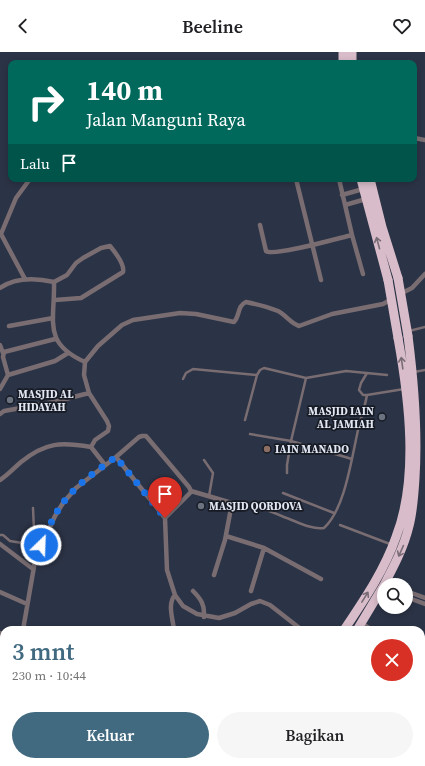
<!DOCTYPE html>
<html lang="id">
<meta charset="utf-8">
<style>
body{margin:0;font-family:"Source Serif 4",serif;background:#f6f6f6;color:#202124;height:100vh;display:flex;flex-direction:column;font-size:15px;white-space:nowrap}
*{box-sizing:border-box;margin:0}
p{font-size:13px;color:#757577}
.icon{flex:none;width:22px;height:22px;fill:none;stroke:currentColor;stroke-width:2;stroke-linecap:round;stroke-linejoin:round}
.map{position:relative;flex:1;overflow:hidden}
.drawer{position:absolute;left:0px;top:574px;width:425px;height:140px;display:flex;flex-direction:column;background:#fff;border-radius:12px 12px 0 0;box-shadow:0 2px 6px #0003}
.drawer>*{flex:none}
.hud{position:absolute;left:8px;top:8px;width:409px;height:122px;border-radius:8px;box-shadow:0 2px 6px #0003;background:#00695c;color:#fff;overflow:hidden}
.buttons{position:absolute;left:377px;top:526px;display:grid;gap:8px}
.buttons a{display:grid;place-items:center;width:36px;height:36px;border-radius:50%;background:#fff;box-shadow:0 2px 6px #0003;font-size:20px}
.pin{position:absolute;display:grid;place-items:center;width:34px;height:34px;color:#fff;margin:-41px -17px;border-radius:50% 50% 50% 0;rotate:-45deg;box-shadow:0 0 4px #0007}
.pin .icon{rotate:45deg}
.me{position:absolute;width:44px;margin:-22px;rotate:24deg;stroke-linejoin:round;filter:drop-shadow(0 0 3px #0008)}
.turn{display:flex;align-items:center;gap:14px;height:84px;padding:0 12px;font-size:18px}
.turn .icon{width:52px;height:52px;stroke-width:2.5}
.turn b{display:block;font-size:28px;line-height:34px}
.then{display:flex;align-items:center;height:38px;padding:0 12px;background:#0003;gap:8px;font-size:15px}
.round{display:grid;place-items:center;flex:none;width:42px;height:42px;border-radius:21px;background:#f6f6f6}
.headline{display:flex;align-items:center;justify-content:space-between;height:68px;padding:0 12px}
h1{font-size:24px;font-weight:600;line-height:30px;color:#416a80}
.cta{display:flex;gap:8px;margin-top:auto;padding:8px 12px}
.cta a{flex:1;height:46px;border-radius:24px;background:#416a80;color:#fff;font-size:16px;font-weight:600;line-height:46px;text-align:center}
.cta a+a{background:#f6f6f6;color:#202124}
header{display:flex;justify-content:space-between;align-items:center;height:52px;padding:0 12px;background:#fff;font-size:18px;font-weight:600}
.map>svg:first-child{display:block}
</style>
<header><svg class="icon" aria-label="back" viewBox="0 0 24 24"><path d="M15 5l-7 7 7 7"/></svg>Beeline<svg class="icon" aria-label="heart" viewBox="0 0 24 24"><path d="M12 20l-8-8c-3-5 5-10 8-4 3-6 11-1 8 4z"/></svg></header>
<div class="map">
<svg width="425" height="714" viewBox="0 0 425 714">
<rect width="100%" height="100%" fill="#2b3346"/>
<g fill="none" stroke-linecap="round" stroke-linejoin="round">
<path stroke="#796d72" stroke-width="2.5" d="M 409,279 L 425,275
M 414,320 L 425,318
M 367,321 L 361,331 L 359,338 L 363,343 L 367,343
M 183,327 L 186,321 L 193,317 L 257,323 L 260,318 L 264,316 L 306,326
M 245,368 L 257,323
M 250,382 L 291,389 L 352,407
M 204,408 L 213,421 L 209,444
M 287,421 L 287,413 L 291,389 L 306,326 L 346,319 L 387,323
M 283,441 L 334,461
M 232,451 C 250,451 268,458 284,465 C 296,469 311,478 324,476 C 346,456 352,402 359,374 C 362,363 365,354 367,343 L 404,337
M 340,473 L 390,492
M 0,483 L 3,483 L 10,489 L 22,491 L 29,486 L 34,478 L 33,456"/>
<path stroke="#796d72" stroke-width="4.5" d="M 414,86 L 425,88
M 296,127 L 321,228
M 342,143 L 363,137
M 345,153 L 366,147
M 260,173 L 266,199 C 273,205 339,186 352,183 L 339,127
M 352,183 L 363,222
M 25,227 L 1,182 L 16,146 L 30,127
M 0,236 C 16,225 36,226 54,230
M 400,242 L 412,236 L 425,222
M 55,248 L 81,246 L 123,220 C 125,212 115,200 110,194 L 101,196 L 83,206 L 76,211 L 67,223 L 54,230 C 55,269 42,291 85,310
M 9,274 L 53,266
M 0,293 L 3,301
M 8,323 L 3,305 L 4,300 L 55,287
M 0,337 L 8,323 L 55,309 L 68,301
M 0,362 L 4,359 L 54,350 L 89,341
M 91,395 L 95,388 L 108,379 L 109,374 L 107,369 L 89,341 L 84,323 L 85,310 L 98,294 L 122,273 L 133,268 L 180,261 L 196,262 L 234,270 C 240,264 237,254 246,250 C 256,252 268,255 278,259 C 286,263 290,271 299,274 L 332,262 L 383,252 L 392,247
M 116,405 L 139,385 L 142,384 L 146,384 L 189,435 L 191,439 L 190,441 L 165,466
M 0,428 C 8,423 14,416 21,410 C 46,390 61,390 91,395 L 105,413
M 191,439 L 232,451 L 225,488 L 214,523
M 226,484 L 264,496 L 321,527
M 0,492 L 33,517
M 193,539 C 201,547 205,553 204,565
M 251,539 L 264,496
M 406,539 L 425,546
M 0,540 L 27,552
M 406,545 L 425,552
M 361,571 L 372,578
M 23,578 L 35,509 L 55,464 L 63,451 L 76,436 L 116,405 L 165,466 L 167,518 L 175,543 L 183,554 L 197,562 L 219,566 L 235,561 L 251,552 L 260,549 L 270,553 L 302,578
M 174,578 C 173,567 167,552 175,543
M 0,581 L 4,583
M 421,626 L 425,627
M 0,637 L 4,638
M 0,665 L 4,666"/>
<path stroke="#d8bcc9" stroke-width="9" d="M 343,0 L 343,11
M 352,0 L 352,11
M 361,127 L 388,228
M 370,127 L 382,175 L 398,226
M 384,533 C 394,514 404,495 409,474 C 413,459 414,442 415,426 C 418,378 414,331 408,284
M 344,578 C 364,548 384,519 396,485 C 419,426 409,347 398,286
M 357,578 L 384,533
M 251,714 L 253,710
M 263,714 L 265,710"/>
<path stroke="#d8bcc9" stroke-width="9" d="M 398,226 L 408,284
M 388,228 L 398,286"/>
</g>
<defs><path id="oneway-shaft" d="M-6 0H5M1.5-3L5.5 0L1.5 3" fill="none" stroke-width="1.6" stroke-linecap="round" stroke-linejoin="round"/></defs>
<g stroke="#786c76">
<use href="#oneway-shaft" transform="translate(378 191) rotate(-105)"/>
<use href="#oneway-shaft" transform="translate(402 311) rotate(-98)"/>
<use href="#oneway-shaft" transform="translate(401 499) rotate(114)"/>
<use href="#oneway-shaft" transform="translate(365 545) rotate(-58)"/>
</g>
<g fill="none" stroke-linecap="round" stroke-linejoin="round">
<path stroke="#1a73e8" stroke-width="7" stroke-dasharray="0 12.6" d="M 41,493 C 47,479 53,465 62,452 C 76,433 97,418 116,405 L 165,466"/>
</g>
<g fill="#6b7280" stroke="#171b24" stroke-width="1.5">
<circle cx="10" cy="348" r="4"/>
<circle cx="382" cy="365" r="4"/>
<circle cx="201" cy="454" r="4"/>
</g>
<circle fill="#8d6e63" stroke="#171b24" stroke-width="1.5" cx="267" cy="397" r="4"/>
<g text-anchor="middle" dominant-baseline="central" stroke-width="3.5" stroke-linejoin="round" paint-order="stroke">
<g font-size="11" font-weight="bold" fill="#e2e7f4" stroke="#171b24" text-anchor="start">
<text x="18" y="342">MASJID AL<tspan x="18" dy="13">HIDAYAH</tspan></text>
<text x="374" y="359" text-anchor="end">MASJID IAIN<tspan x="374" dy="13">AL JAMIAH</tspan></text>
<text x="275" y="397">IAIN MANADO</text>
<text x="209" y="454">MASJID QORDOVA</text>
</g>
</g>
</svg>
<div class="buttons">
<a><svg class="icon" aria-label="search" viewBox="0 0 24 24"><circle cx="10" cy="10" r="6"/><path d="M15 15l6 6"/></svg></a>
</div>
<div class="pin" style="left:165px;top:466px;background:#d93025"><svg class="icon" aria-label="arrive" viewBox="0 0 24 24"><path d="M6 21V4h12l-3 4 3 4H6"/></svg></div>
<svg class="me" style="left:41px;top:493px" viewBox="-20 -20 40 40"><circle r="17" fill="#1a73e8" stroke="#fff" stroke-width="3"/><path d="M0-11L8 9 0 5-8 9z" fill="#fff"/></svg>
<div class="hud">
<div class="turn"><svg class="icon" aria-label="right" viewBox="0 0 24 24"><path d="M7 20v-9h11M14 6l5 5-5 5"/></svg><div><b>140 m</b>Jalan Manguni Raya</div></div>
<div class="then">Lalu<svg class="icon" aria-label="arrive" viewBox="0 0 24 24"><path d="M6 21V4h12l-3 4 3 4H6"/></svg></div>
</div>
<section class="drawer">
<div class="headline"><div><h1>3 mnt</h1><p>230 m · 10:44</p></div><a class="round" style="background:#d93025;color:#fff"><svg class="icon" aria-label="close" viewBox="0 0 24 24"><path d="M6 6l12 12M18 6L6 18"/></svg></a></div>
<div class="cta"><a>Keluar</a><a>Bagikan</a></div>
</section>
</div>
